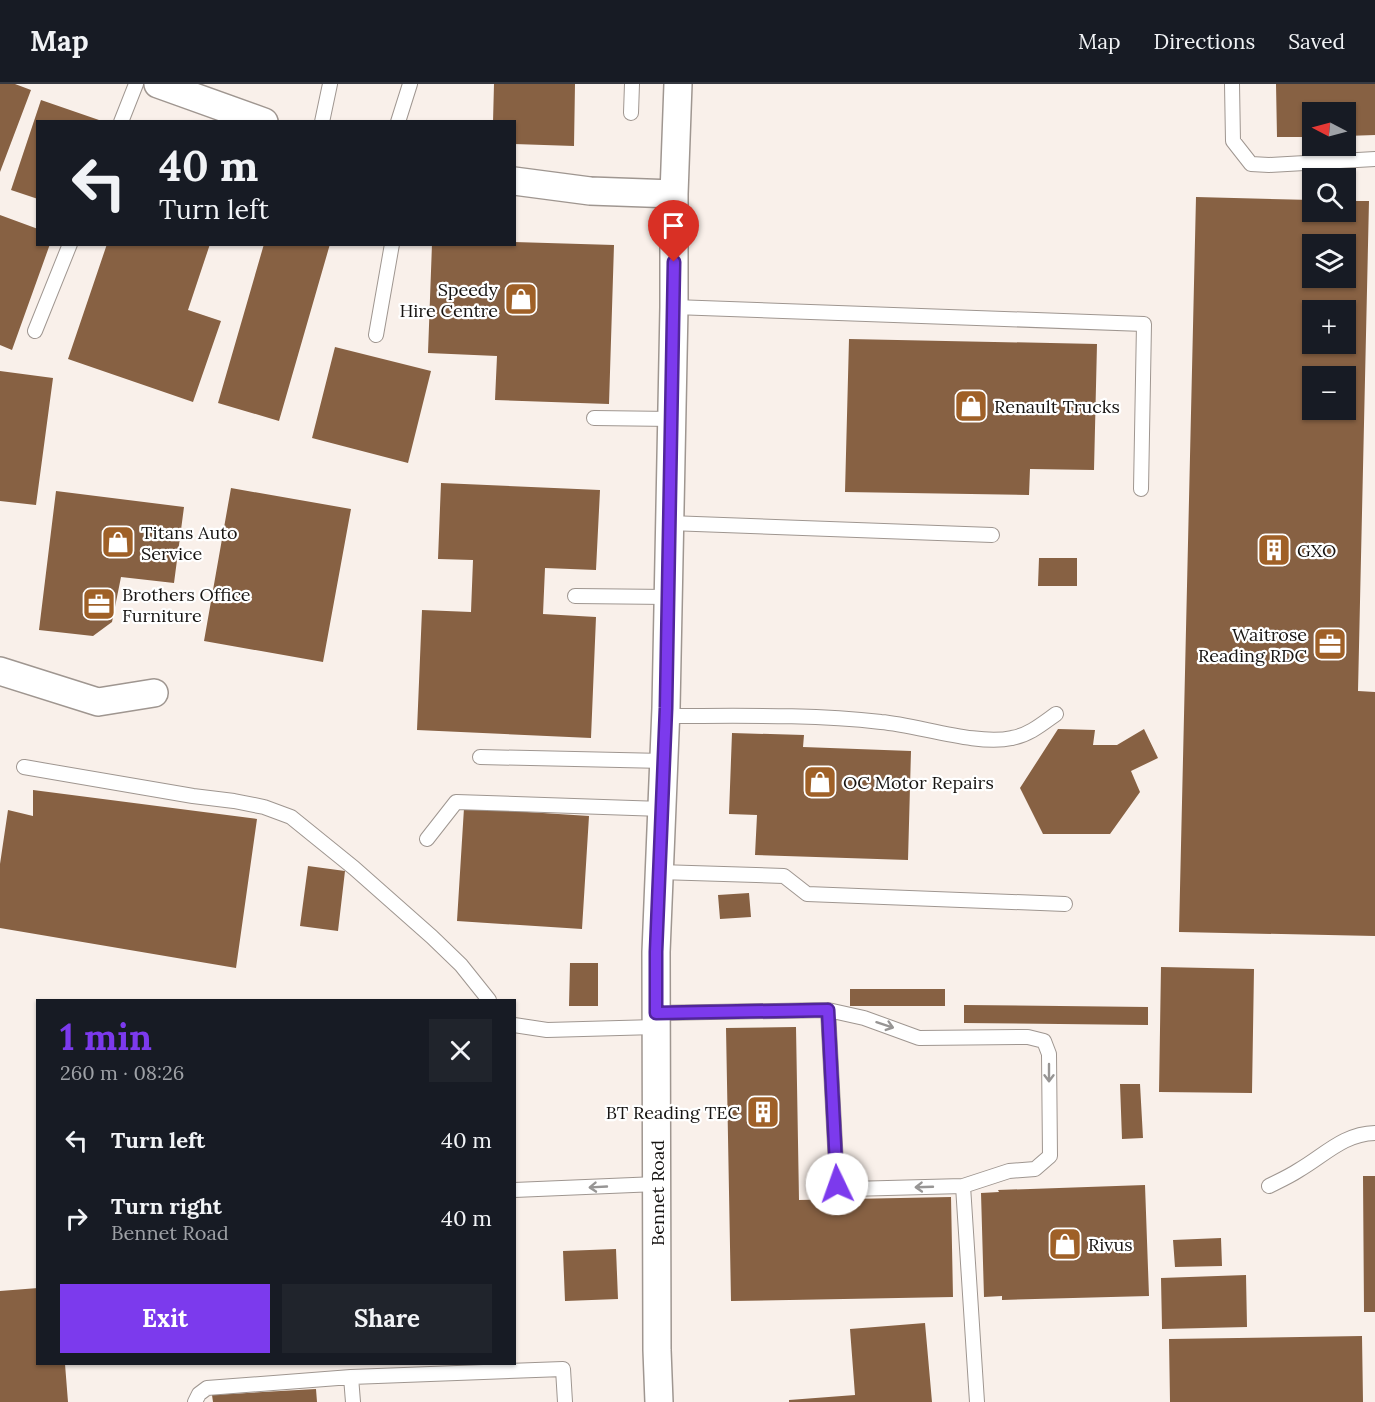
<!DOCTYPE html>
<meta charset="utf-8">
<style>
body{margin:0;font-family:Lora,serif;background:#20242c;color:#f1f3f6;height:100vh;display:flex;flex-direction:column;font-size:22px;white-space:nowrap}
*{box-sizing:border-box;margin:0}
p{font-size:20px;color:#9ea1a6}
.icon{flex:none;width:33px;height:33px;fill:none;stroke:currentColor;stroke-width:2;stroke-linecap:round;stroke-linejoin:round}
.map{position:relative;flex:1;overflow:hidden}
.panel{position:absolute;left:36px;top:915px;width:480px;height:366px;display:flex;flex-direction:column;background:#171b24;border-radius:0px;box-shadow:0 2px 4px #0004}
.panel>*{flex:none}
.top-card{position:absolute;left:36px;top:36px;width:480px;height:126px;border-radius:0px;box-shadow:0 2px 4px #0004;background:#171b24;color:#f1f3f6;overflow:hidden}
.needle{width:39px;rotate:276deg}
.fabs{position:absolute;left:1302px;top:18px;display:grid;gap:12px}
.fabs a{display:grid;place-items:center;width:54px;height:54px;border-radius:0px;background:#171b24;box-shadow:0 2px 4px #0004;font-size:30px}
.pin{position:absolute;display:grid;place-items:center;width:51px;height:51px;color:#fff;margin:-62px -26px;border-radius:50% 50% 50% 0;rotate:-45deg;box-shadow:0 0 6px #0007}
.pin .icon{rotate:45deg}
.me{position:absolute;width:66px;margin:-33px;rotate:357deg;stroke-linejoin:round;filter:drop-shadow(0 0 4px #0008)}
.turn{display:flex;align-items:center;gap:21px;height:126px;padding:0 24px;font-size:27px}
.turn .icon{width:78px;height:78px;stroke-width:2.5}
.turn b{display:block;font-size:42px;line-height:51px}
.round{display:grid;place-items:center;flex:none;width:63px;height:63px;border-radius:0px;background:#20242c}
.head{display:flex;align-items:center;justify-content:space-between;height:102px;padding:0 24px}
h1{font-size:36px;font-weight:700;line-height:45px;color:#7c3aed}
.primary-button{display:flex;gap:12px;margin-top:auto;padding:12px 24px}
.primary-button a{flex:1;height:69px;border-radius:0px;background:#7c3aed;color:#fff;font-size:24px;font-weight:700;line-height:69px;text-align:center}
.primary-button a+a{background:#20242c;color:#f1f3f6}
ul{padding:0;list-style:none}
li{display:flex;align-items:center;gap:18px;height:78px;padding:0 24px}
li div{flex:1}
li b{display:block;font-size:22px}
li em{font-style:normal}
header{display:flex;align-items:center;gap:36px;box-sizing:border-box;height:84px;padding:0 30px;background:#171b24;border-bottom:2px solid #363941}
header strong{font-size:28px}
nav{display:flex;gap:33px;margin-inline-start:auto;font-size:21px}
.map>svg:first-child{display:block}
</style>
<header>
<strong>Map</strong>
<nav><a>Map</a><a>Directions</a><a>Saved</a></nav>
</header>
<div class="map">
<svg width="1375" height="1318" viewBox="0 0 1375 1318">
<rect width="100%" height="100%" fill="#f9f0ea"/>
<path fill="#876143" fill-rule="evenodd" d="M 0,0 L 15,0 L 31,6 L 0,88 Z
M 494,0 L 575,0 L 574,62 L 514,60 L 514,38 L 493,38 Z
M 1276,0 L 1375,0 L 1375,51 L 1346,52 L 1346,28 L 1312,28 L 1312,53 L 1277,53 Z
M 41,16 L 99,36 L 98,38 L 38,38 L 38,115 L 11,106 Z
M 1196,113 L 1312,116 L 1312,128 L 1346,128 L 1346,117 L 1369,117 L 1358,607 L 1375,608 L 1375,852 L 1179,848 ZM 1312,160 L 1346,160 L 1346,194 L 1312,194 ZM 1312,226 L 1346,226 L 1346,260 L 1312,260 ZM 1312,292 L 1346,292 L 1346,326 L 1312,326 Z
M 0,131 L 38,145 L 38,160 L 50,160 L 12,266 L 0,261 Z
M 514,158 L 614,161 L 609,320 L 495,316 L 497,272 L 428,269 L 432,160 L 514,160 Z
M 107,160 L 210,160 L 188,226 L 221,237 L 193,318 L 68,275 Z
M 264,160 L 330,160 L 279,337 L 218,319 Z
M 849,255 L 1097,260 L 1094,386 L 1030,385 L 1029,411 L 845,408 Z
M 335,263 L 431,287 L 408,379 L 312,354 Z
M 0,287 L 53,294 L 36,421 L 0,417 Z
M 441,399 L 600,406 L 596,486 L 545,484 L 543,530 L 596,533 L 591,654 L 417,646 L 422,526 L 471,528 L 473,476 L 438,475 Z
M 231,404 L 351,425 L 323,578 L 204,557 Z
M 56,407 L 184,423 L 174,499 L 121,493 L 112,538 L 93,552 L 39,546 Z
M 1039,474 L 1077,474 L 1077,502 L 1038,502 Z
M 1058,645 L 1095,646 L 1093,661 L 1117,661 L 1144,645 L 1158,674 L 1131,687 L 1140,708 L 1110,750 L 1043,750 L 1020,704 Z
M 732,649 L 804,651 L 803,663 L 911,667 L 908,776 L 755,771 L 757,731 L 729,730 Z
M 33,706 L 257,735 L 236,884 L 0,844 L 0,780 L 8,726 L 33,732 Z
M 464,724 L 589,732 L 582,845 L 457,837 Z
M 308,782 L 345,787 L 338,847 L 300,842 Z
M 749,809 L 751,833 L 720,835 L 718,811 Z
M 570,879 L 598,879 L 598,922 L 569,922 Z
M 1161,883 L 1254,885 L 1252,1009 L 1159,1008 Z
M 850,905 L 945,905 L 945,922 L 850,922 Z
M 964,921 L 1148,923 L 1148,941 L 964,939 Z
M 796,943 L 799,1116 L 951,1113 L 953,1213 L 731,1217 L 726,944 Z
M 1120,1000 L 1140,1000 L 1143,1054 L 1122,1055 Z
M 1363,1092 L 1375,1092 L 1375,1228 L 1364,1228 Z
M 1145,1101 L 1149,1212 L 1002,1216 L 1002,1212 L 984,1213 L 981,1109 L 999,1108 L 998,1106 Z
M 1221,1154 L 1222,1182 L 1175,1183 L 1173,1156 Z
M 616,1165 L 618,1215 L 565,1217 L 563,1167 Z
M 1246,1191 L 1247,1243 L 1162,1245 L 1161,1194 Z
M 38,1204 L 38,1280 L 65,1280 L 68,1318 L 0,1318 L 0,1207 Z
M 925,1239 L 932,1318 L 789,1318 L 789,1316 L 855,1311 L 850,1245 Z
M 1362,1252 L 1363,1318 L 1170,1318 L 1169,1255 Z
M 316,1305 L 317,1318 L 213,1318 L 212,1311 Z"/>
<g fill="none" stroke-linecap="round" stroke-linejoin="round">
<g stroke="#9f9690" stroke-width="16">
<path id="lane" d="M 1232,0 L 1233,57 L 1251,80 L 1269,81 L 1375,75
M 631,29 L 632,0
M 121,38 L 136,0
M 322,38 L 330,0
M 398,38 L 410,0
M 674,223 L 1144,240 L 1141,405
M 35,247 L 70,160
M 376,251 L 392,160
M 594,334 L 672,335
M 669,439 L 992,451
M 575,512 L 668,513
M 666,632 C 738,632 810,630 881,638 C 918,641 977,662 1012,654 C 1029,651 1042,640 1056,630
M 480,673 L 664,677
M 24,683 L 193,712 L 234,717 L 264,723 L 291,733 L 354,784 L 432,853 L 461,881 L 489,916
M 427,755 L 456,718 L 662,725
M 659,788 L 784,792 L 807,810 L 1065,820
M 656,929 L 828,926 L 864,934 L 919,954 L 1028,953 L 1044,957 L 1049,970 L 1050,1072 L 1035,1085 L 1009,1087 L 963,1102 L 850,1105 L 837,1100 L 828,926
M 514,941 L 547,946 L 656,943
M 963,1102 L 977,1318
M 1269,1102 C 1279,1097 1290,1092 1299,1086 C 1325,1071 1343,1050 1375,1049
M 514,1106 L 657,1100
M 351,1293 L 563,1285 L 565,1318
M 195,1318 L 199,1310 L 207,1304 L 351,1293 L 353,1318"/>
</g>
<g stroke="#9f9690" stroke-width="30">
<path id="street" d="M 158,0 L 264,38
M 514,97 L 590,107 L 674,110
M 0,587 L 98,618 L 154,609
M 659,1318 L 657,1266 L 656,868 L 666,624 L 674,223 L 674,110 L 678,0"/>
</g>
<use href="#lane" stroke="#fff" stroke-width="14"/>
<use href="#street" stroke="#fff" stroke-width="27"/>
</g>
<defs><path id="oneway-shaft" d="M-6 0H5M1.5-3L5.5 0L1.5 3" fill="none" stroke-width="1.6" stroke-linecap="round" stroke-linejoin="round" transform="scale(1.5)"/></defs>
<g stroke="#979594">
<use href="#oneway-shaft" transform="translate(885 941) rotate(18)"/>
<use href="#oneway-shaft" transform="translate(1049 989) rotate(90)"/>
<use href="#oneway-shaft" transform="translate(598 1103) rotate(177)"/>
<use href="#oneway-shaft" transform="translate(924 1103) rotate(178)"/>
</g>
<g fill="none" stroke-linecap="round" stroke-linejoin="round">
<g stroke="#51269a" stroke-width="15">
<path id="route" d="M 674,178 L 666,624 L 656,868 L 656,929 L 828,926 L 837,1100"/>
</g>
<use href="#route" stroke="#7c3aed" stroke-width="10"/>
</g>
<defs>
<g id="shop-square" transform="scale(1.725)"><rect x="-9" y="-9" width="18" height="18" rx="4" fill="#9f6027" stroke="#fff"/><path d="M-5-2.5h2.3a2.7 3.5 0 0 1 5.4 0H5L5.5 6h-11ZM-1.5-2.5h3a1.5 2.3 0 0 0-3 0Z" fill="#fff"/></g>
<g id="building-square" transform="scale(1.725)"><rect x="-9" y="-9" width="18" height="18" rx="4" fill="#9f6027" stroke="#fff"/><path d="M-4-6H4V6H1V3H-1V6H-4ZM-2.5-4.3h1.7v1.8h-1.7ZM.8-4.3h1.7v1.8H.8ZM-2.5-1h1.7V.8h-1.7ZM.8-1h1.7V.8H.8Z" fill="#fff"/></g>
<g id="office-square" transform="scale(1.725)"><rect x="-9" y="-9" width="18" height="18" rx="4" fill="#9f6027" stroke="#fff"/><path d="M-6-3h4V-5.5h4V-3h4V5H-6ZM-1-4.5V-3h2v-1.5ZM-6 0V1H6V0Z" fill="#fff"/></g>
</defs>
<g fill-rule="evenodd">
<use href="#shop-square" x="521" y="215"/>
<use href="#shop-square" x="971" y="322"/>
<use href="#shop-square" x="118" y="458"/>
<use href="#building-square" x="1274" y="466"/>
<use href="#office-square" x="99" y="520"/>
<use href="#office-square" x="1330" y="560"/>
<use href="#shop-square" x="820" y="698"/>
<use href="#building-square" x="763" y="1028"/>
<use href="#shop-square" x="1065" y="1160"/>
</g>
<g text-anchor="middle" dominant-baseline="central" stroke-width="4.5" stroke-linejoin="round" paint-order="stroke">
<g font-size="18" fill="#171412" stroke="#fff" text-anchor="start">
<text x="498" y="205" text-anchor="end">Speedy<tspan x="498" dy="21">Hire Centre</tspan></text>
<text x="994" y="322">Renault Trucks</text>
<text x="141" y="448">Titans Auto<tspan x="141" dy="21">Service</tspan></text>
<text x="1297" y="466">GXO</text>
<text x="122" y="510">Brothers Office<tspan x="122" dy="21">Furniture</tspan></text>
<text x="1307" y="550" text-anchor="end">Waitrose<tspan x="1307" dy="21">Reading RDC</tspan></text>
<text x="843" y="698">OC Motor Repairs</text>
<text x="740" y="1028" text-anchor="end">BT Reading TEC</text>
<text x="1088" y="1160">Rivus</text>
</g>
<g font-size="18" fill="#171412" stroke="#fff">
<text transform="translate(657 1109) rotate(-90)">Bennet Road</text>
</g>
</g>
</svg>
<div class="fabs">
<a><svg class="needle" viewBox="-14 -14 28 28"><path d="M0-13l5 13h-10z" fill="#e53935"/><path d="M0 13l5-13h-10z" fill="#9ea1a6"/></svg></a>
<a><svg class="icon" aria-label="search" viewBox="0 0 24 24"><circle cx="10" cy="10" r="6"/><path d="M15 15l6 6"/></svg></a>
<a><svg class="icon" aria-label="layers" viewBox="0 0 24 24"><path d="M12 4l9 5-9 5-9-5zM3 14l9 5 9-5"/></svg></a>
<a>+</a>
<a>−</a>
</div>
<div class="pin" style="left:674px;top:178px;background:#d93025"><svg class="icon" aria-label="arrive" viewBox="0 0 24 24"><path d="M6 21V4h12l-3 4 3 4H6"/></svg></div>
<svg class="me" style="left:837px;top:1100px" viewBox="-20 -20 40 40"><circle r="19" fill="#fff"/><path d="M0-13L10 11 0 6-10 11z" fill="#7c3aed"/></svg>
<div class="top-card">
<div class="turn"><svg class="icon" aria-label="left" viewBox="0 0 24 24"><path d="M17 20v-9H6M10 6l-5 5 5 5"/></svg><div><b>40 m</b>Turn left</div></div>
</div>
<section class="panel">
<div class="head"><div><h1>1 min</h1><p>260 m · 08:26</p></div><a class="round"><svg class="icon" aria-label="close" viewBox="0 0 24 24"><path d="M6 6l12 12M18 6L6 18"/></svg></a></div>
<ul>
<li><svg class="icon" aria-label="left" viewBox="0 0 24 24"><path d="M17 20v-9H6M10 6l-5 5 5 5"/></svg><div><b>Turn left</b></div><em>40 m</em></li>
<li><svg class="icon" aria-label="right" viewBox="0 0 24 24"><path d="M7 20v-9h11M14 6l5 5-5 5"/></svg><div><b>Turn right</b><p>Bennet Road</p></div><em>40 m</em></li>
</ul>
<div class="primary-button"><a>Exit</a><a>Share</a></div>
</section>
</div>
